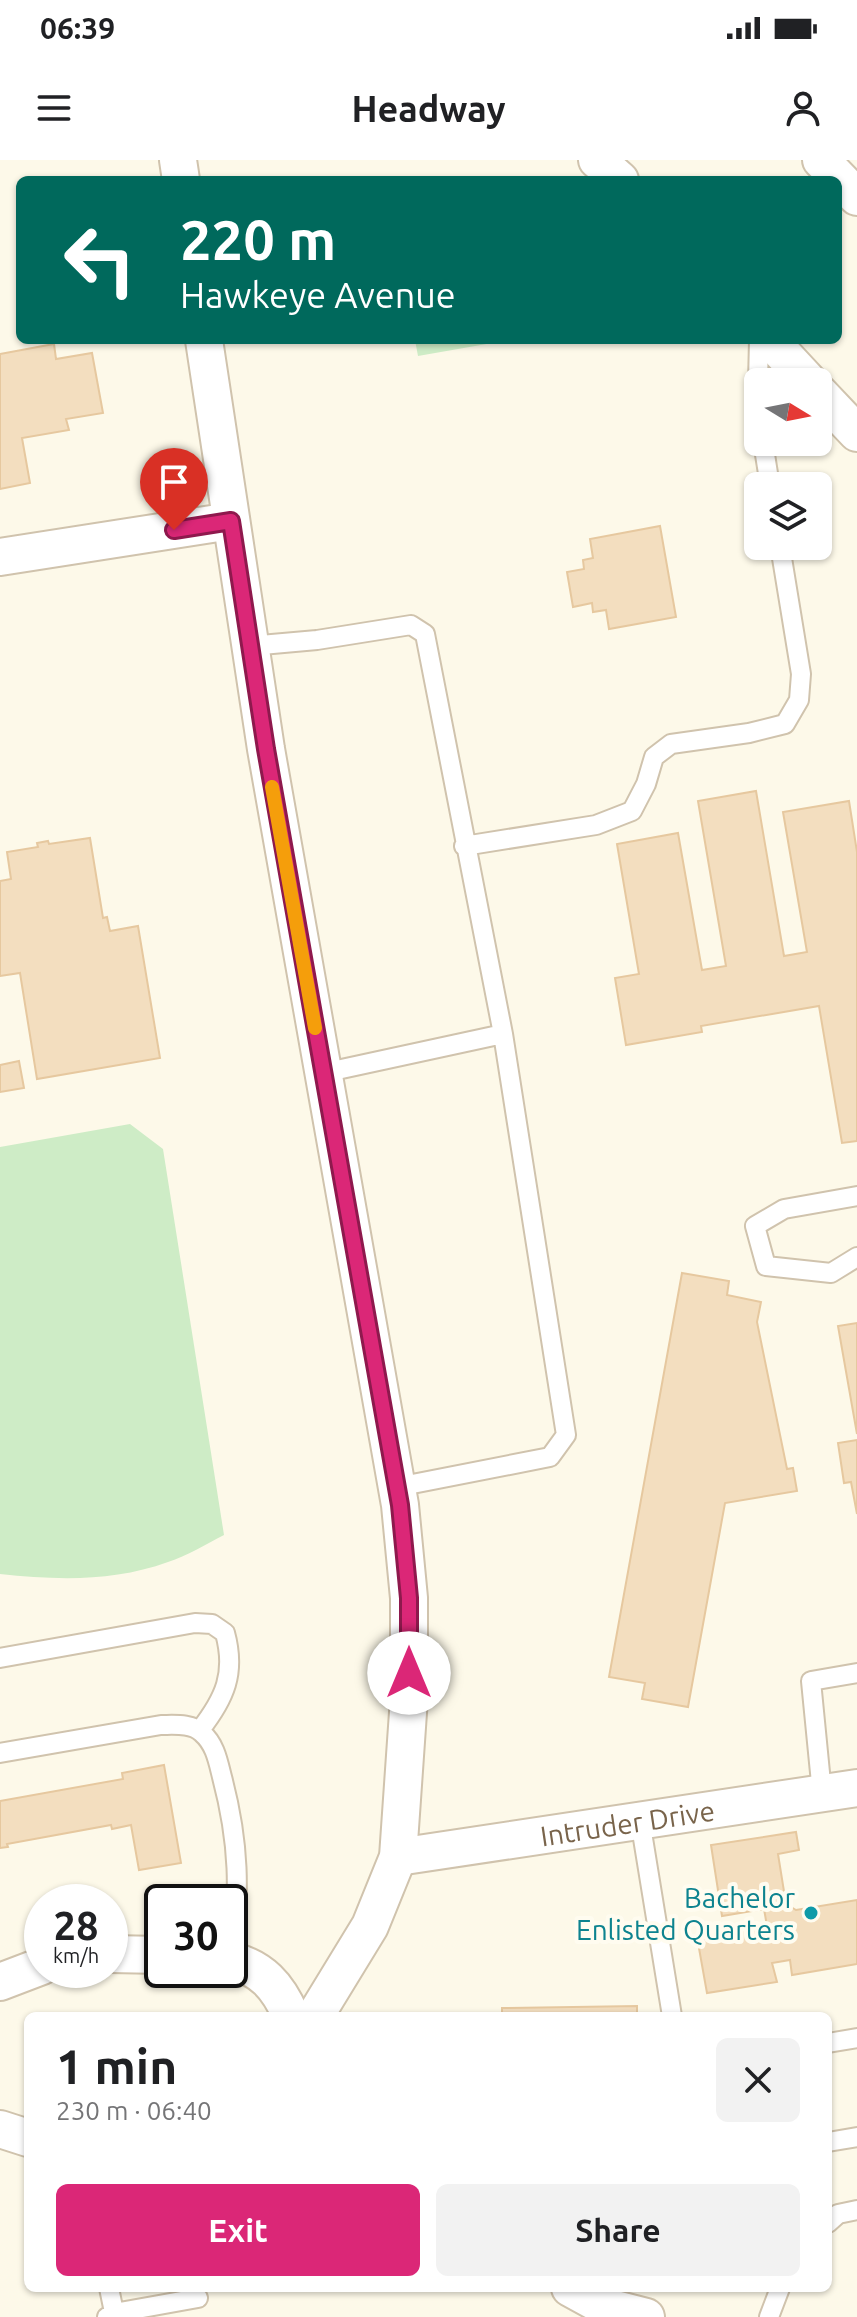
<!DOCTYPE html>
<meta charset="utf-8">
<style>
body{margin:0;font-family:Ubuntu,sans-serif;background:#f2f2f2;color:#202124;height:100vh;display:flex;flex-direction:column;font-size:30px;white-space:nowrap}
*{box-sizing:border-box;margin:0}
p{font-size:26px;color:#757577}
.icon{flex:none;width:44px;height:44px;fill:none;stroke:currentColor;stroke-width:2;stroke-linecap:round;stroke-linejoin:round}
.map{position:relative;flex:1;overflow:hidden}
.drawer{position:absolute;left:24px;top:1852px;width:808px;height:280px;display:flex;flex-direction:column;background:#fff;border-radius:12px;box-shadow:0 2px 6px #0004}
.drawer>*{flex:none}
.guide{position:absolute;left:16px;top:16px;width:826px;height:168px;border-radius:12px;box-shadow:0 2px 6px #0004;background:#00695c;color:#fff;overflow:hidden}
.needle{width:52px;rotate:100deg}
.fabs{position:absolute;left:744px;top:208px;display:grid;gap:16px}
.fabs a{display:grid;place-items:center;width:88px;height:88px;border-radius:12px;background:#fff;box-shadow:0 2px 6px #0004;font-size:40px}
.speed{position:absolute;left:24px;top:1724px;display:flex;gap:16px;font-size:40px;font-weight:700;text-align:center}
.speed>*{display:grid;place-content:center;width:104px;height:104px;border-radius:50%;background:#fff;box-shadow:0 2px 6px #0004;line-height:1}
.speed small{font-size:20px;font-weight:400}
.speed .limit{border:4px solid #111;border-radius:12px;background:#fff;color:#111}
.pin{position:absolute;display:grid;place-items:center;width:68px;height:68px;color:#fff;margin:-82px -34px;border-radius:50% 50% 50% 0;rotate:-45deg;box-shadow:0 0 8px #0007}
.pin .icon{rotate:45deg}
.me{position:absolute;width:88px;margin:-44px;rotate:0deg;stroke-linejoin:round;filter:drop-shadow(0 0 6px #0008)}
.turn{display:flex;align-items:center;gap:28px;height:168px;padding:0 32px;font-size:36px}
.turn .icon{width:104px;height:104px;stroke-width:2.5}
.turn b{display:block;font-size:56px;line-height:68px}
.round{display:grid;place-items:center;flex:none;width:84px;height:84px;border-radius:12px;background:#f2f2f2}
.summary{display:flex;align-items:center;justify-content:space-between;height:136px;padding:0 32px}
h1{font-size:48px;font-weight:700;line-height:60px}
.action{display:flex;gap:16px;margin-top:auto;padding:16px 32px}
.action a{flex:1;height:92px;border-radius:12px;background:#db2777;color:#fff;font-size:32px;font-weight:700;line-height:92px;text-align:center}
.action a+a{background:#f2f2f2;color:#202124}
.status{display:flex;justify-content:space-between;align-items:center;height:56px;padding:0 40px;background:#fff;direction:ltr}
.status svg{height:22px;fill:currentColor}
header{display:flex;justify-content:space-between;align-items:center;height:104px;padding:0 32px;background:#fff;font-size:36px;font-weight:700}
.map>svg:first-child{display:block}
</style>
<div class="status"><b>06:39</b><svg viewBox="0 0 49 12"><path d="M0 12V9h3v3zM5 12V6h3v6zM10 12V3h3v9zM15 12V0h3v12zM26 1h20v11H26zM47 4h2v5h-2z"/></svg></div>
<header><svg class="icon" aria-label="menu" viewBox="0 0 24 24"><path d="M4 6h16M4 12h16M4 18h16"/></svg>Headway<svg class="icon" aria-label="person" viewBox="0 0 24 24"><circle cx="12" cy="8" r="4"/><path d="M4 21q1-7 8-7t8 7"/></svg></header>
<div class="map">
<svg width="857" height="2157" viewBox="0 0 857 2157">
<rect width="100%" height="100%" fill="#fdf9e9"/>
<path fill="#ceecc6" d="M 415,180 L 498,180 L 498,182 L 418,196 Z
M 130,964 L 163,989 L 224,1375 C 206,1384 187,1396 168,1402 C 113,1422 57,1420 0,1414 L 0,987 Z"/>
<path fill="#f3debf" stroke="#e6c89f" stroke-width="2" d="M 54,184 L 56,199 L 92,193 L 103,253 L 66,259 L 69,270 L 22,278 L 30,323 L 0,329 L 0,194 Z
M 660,366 L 676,457 L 609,469 L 606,450 L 593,452 L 592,443 L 573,447 L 567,412 L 584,409 L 583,400 L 593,398 L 590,379 Z
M 756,631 L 784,796 L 807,792 L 783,652 L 849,641 L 857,692 L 857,981 L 842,983 L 819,846 L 701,866 L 702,872 L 626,885 L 615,818 L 639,814 L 617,684 L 678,673 L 702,810 L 726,806 L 698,641 Z
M 90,678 L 103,758 L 107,757 L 110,771 L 138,766 L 160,898 L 37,919 L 20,813 L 0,816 L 0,721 L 11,719 L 7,692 L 38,687 L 37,683 L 48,681 L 49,684 Z
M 19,901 L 24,928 L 0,932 L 0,905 Z
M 682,1113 L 729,1121 L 727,1135 L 761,1142 L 757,1162 L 787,1309 L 793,1308 L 797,1331 L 725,1343 L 688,1547 L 642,1539 L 645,1523 L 609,1517 Z
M 857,1163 L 857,1274 L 838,1166 Z
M 857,1280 L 857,1354 L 851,1322 L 844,1323 L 838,1283 Z
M 164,1605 L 181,1703 L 139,1710 L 131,1665 L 112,1669 L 111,1665 L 7,1684 L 8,1687 L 0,1688 L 0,1641 L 123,1619 L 122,1613 Z
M 796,1672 L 799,1690 L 778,1694 L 786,1744 L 796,1750 L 857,1740 L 857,1804 L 792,1815 L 790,1800 L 772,1803 L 777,1822 L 707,1833 L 697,1777 L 767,1766 L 764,1749 L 722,1756 L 711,1685 Z
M 637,1846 L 637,1856 L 502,1856 L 502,1848 Z"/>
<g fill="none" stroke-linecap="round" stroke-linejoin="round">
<g stroke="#d0c3ad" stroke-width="22">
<path id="service" d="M 758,222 L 759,180
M 758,237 L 758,250
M 763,282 L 770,326
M 250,486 L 317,480 L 411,465 L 425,474 L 503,874 L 566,1275 L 550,1297 L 397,1327
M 464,686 L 596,665 L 632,651 L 646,624 L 654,597 L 671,584 L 749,573 L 785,564 L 799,540 L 801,514 L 780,386
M 323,913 L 503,874
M 857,1036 L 784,1049 L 755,1066 L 766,1106 L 831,1113 L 857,1097
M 0,1498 L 195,1463 L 212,1464 L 225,1473 C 236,1513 225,1538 200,1570
M 0,1593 L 161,1565 C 174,1565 192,1563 202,1573 C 215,1584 218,1601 222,1617 C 240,1685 239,1730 233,1800
M 822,1633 L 811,1521 L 857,1513
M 640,1660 L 672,1856
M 828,1883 L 857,1878
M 828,1982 L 857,1977
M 828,2063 L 838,2054 L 857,2050
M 109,2128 L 115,2157
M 107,2157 L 114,2153 L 198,2138
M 769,2157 L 780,2128"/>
</g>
<g stroke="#d0c3ad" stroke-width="40">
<g id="minor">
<path d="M 178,0 L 181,20"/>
<path d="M 597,0 L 620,20"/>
<path d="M 821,0 L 857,37"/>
<path d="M 204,180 L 266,589 L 400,1345 L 409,1438 L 409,1538 L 398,1697 L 370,1766 L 315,1856"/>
<path d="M 770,180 L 809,222"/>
<path d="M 818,232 L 857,273"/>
<path d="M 0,397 L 231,361"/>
<path id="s1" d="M 398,1697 L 857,1628"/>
<path d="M 110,1794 L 162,1795"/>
<path d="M 230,1800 C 262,1808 278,1826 291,1856"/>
<path d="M 0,1822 L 42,1806"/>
<path d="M 0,1969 L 28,1978"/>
<path d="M 570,2128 L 603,2146 L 646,2157"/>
</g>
</g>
<use href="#service" stroke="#fff" stroke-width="18"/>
<use href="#minor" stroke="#fff" stroke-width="36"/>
</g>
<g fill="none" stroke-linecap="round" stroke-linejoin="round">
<g stroke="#8e194d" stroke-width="20">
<path id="route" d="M 174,370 L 231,361 L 266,589 L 400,1345 L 409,1438 L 409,1513"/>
</g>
<use href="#route" stroke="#db2777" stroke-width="14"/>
<path stroke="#f59e0b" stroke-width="14" d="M 272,627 L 315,868"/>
</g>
<circle fill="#0f9aa8" stroke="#fffcf0" stroke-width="3" cx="811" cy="1753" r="8"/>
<g text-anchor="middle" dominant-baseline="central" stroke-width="8" stroke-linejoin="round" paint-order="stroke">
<g font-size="28" fill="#79644b" stroke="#fffcf0">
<text stroke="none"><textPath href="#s1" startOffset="232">Intruder Drive</textPath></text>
</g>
<g font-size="28" fill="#0d838f" stroke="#fffcf0" text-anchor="end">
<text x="795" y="1737">Bachelor<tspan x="795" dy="32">Enlisted Quarters</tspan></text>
</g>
</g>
</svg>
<div class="fabs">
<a><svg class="needle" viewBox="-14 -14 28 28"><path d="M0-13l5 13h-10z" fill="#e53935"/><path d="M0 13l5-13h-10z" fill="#757577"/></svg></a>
<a><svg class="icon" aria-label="layers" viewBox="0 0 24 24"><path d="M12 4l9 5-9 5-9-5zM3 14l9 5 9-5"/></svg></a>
</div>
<div class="speed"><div>28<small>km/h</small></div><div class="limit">30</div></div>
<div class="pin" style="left:174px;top:370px;background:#d93025"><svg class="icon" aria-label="arrive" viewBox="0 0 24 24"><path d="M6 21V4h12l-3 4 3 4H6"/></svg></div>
<svg class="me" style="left:409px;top:1513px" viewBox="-20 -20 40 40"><circle r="19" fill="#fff"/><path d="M0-13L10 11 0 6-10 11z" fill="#db2777"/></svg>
<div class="guide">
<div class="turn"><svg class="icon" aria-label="left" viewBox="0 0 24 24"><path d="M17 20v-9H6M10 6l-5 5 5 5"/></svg><div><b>220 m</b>Hawkeye Avenue</div></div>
</div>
<section class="drawer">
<div class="summary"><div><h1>1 min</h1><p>230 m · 06:40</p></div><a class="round"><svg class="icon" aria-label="close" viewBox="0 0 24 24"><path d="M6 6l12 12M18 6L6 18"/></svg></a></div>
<div class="action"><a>Exit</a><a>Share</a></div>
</section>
</div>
